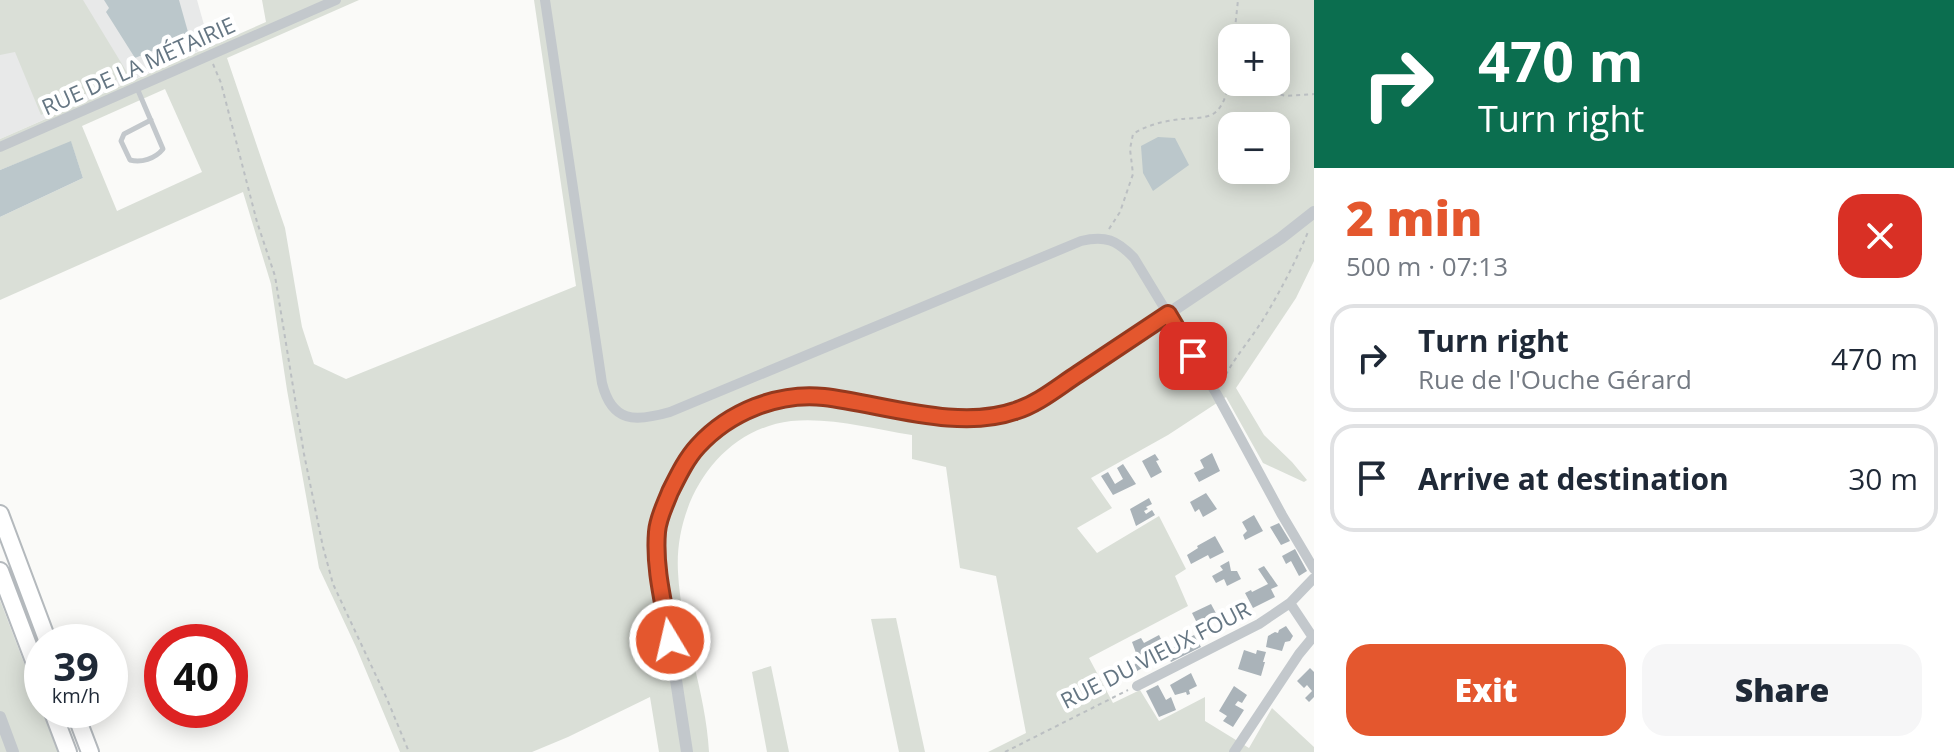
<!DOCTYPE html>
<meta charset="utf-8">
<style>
body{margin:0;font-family:"Open Sans",sans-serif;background:#f6f6f7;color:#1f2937;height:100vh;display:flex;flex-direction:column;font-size:30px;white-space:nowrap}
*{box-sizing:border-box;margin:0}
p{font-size:26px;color:#747a83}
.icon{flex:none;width:44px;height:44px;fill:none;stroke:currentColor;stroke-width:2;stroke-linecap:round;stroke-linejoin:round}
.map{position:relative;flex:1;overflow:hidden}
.sheet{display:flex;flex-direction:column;background:#fff;width:640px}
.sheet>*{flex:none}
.banner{background:#0b6e4f;color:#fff;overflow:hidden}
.tools{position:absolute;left:1218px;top:24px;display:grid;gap:16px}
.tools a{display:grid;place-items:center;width:72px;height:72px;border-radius:16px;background:#fff;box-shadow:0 4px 20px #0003;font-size:40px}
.speed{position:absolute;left:24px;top:624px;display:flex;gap:16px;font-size:40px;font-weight:700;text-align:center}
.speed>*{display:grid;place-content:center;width:104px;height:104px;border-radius:50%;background:#fff;box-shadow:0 4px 20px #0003;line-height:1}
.speed small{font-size:20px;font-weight:400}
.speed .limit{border:12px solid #d22;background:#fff;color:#111}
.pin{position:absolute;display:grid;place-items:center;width:68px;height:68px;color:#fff;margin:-34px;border-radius:16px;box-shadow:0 4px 12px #0006}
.me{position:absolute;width:88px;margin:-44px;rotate:351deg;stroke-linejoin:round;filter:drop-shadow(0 0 6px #0008)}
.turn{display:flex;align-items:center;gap:28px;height:168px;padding:0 32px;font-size:36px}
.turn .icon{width:104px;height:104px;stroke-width:2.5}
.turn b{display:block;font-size:56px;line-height:68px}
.round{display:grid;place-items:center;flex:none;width:84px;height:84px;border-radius:24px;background:#f6f6f7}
.headline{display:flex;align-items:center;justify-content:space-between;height:136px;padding:0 32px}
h1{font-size:48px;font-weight:800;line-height:60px;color:#e4572e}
.cta{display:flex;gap:16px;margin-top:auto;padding:16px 32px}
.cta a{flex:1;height:92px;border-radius:24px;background:#e4572e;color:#fff;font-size:32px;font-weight:800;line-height:92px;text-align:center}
.cta a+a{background:#f6f6f7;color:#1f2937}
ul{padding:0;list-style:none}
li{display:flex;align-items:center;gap:24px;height:108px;margin:0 16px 12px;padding:0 16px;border:4px solid #e0e1e3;border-radius:24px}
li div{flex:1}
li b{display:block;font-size:30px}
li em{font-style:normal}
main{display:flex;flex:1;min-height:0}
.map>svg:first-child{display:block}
</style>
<main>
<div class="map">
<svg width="1314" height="752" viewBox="0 0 1314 752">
<rect width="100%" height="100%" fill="#fafaf8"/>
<path fill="#e8e9e9" d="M 0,0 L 197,0 L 210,46 L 0,139 Z"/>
<path fill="#dadfd7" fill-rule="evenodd" d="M 0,0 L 83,0 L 128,74 L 41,115 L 15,52 L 0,55 Z
M 262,0 L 359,0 L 227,58 L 285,228 L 302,327 L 314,364 L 346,379 L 576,286 L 534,0 L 1314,0 L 1314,261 L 1296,298 L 1236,388 L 1264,435 L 1292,462 L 1307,480 L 1304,482 L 1263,463 L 1226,397 L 1168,435 L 1091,478 L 1112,508 L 1077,528 L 1097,553 L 1159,516 L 1186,569 L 1175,576 L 1188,606 L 1089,658 L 1113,703 L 1140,690 L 1159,721 L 1205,697 L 1205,721 L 1249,748 L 1272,708 L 1314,747 L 1314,752 L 988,752 L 1026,733 L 996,576 L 960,568 L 946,467 L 912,459 L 912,435 C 873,429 831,417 791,421 C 718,430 674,503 678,572 C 681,633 706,691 709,752 L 659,752 L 650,697 L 568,737 L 532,752 L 400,752 L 356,647 L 319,568 L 287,390 L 271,284 L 243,192 L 0,300 L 0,217 L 83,178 L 71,142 L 0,170 L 0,139 L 266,22 ZM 1232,38 L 1276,38 L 1276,82 L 1232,82 ZM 165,89 L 202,172 L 117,211 L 82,126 ZM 1232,126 L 1276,126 L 1276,170 L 1232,170 Z
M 0,600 L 58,752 L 0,752 Z
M 896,618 L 925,752 L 899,752 L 871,619 Z
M 771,666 L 789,752 L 767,752 L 752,672 Z"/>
<path fill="#bbc7cb" d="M 104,0 L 179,0 L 188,32 L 186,37 L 135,58 L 106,12 L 109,8 Z
M 1158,137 L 1175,138 L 1189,165 L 1153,191 L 1143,173 L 1141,146 Z
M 71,141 L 83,178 L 0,217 L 0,170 Z"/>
<path fill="#aab3b9" d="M 1212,453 L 1220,471 L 1199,482 L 1194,473 L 1204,468 L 1200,460 Z
M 1155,454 L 1159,460 L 1156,461 L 1162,472 L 1151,478 L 1142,461 Z
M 1123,464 L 1136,484 L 1113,495 L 1101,476 L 1108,472 L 1115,484 L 1123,479 L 1117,468 Z
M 1206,493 L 1217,509 L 1203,517 L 1199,509 L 1195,512 L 1190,502 Z
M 1149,498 L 1152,504 L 1146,507 L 1148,509 L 1144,511 L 1146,514 L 1152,510 L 1155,515 L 1136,526 L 1130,509 Z
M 1254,515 L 1263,531 L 1245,540 L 1243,535 L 1247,531 L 1242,522 Z
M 1279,523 L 1290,541 L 1281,545 L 1270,527 Z
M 1215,536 L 1224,552 L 1210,559 L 1208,555 L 1191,564 L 1187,555 L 1198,548 L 1197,546 Z
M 1295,549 L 1307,571 L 1299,576 L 1291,561 L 1286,564 L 1282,556 Z
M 1229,561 L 1231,571 L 1237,571 L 1241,579 L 1227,586 L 1224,579 L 1216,583 L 1212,576 L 1223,570 L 1220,566 Z
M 1264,566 L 1278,586 L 1271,589 L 1275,597 L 1253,608 L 1245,593 L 1251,590 L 1252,592 L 1268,584 L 1258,569 Z
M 1211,604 L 1218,617 L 1198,625 L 1192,613 Z
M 1286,626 L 1293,636 L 1290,641 L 1285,642 L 1282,651 L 1266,647 L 1268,636 L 1275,632 L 1278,633 L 1279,630 Z
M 1159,635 L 1164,645 L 1149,652 L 1151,656 L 1147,659 L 1150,664 L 1137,671 L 1134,665 L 1139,661 L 1132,642 L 1141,638 L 1144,643 Z
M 1194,635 L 1201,647 L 1171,662 L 1165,652 Z
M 1244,650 L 1256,654 L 1257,650 L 1266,652 L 1263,662 L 1265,662 L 1261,676 L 1238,669 Z
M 1310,668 L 1314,672 L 1314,697 L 1309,702 L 1305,698 L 1312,691 L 1307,685 L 1304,688 L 1297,681 Z
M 1191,673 L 1197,686 L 1189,690 L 1190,694 L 1187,695 L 1186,692 L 1175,695 L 1170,685 Z
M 1158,685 L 1166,700 L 1171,697 L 1176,710 L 1159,717 L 1146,691 Z
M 1234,686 L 1247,695 L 1242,703 L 1238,701 L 1235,705 L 1244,710 L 1233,727 L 1223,721 L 1227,716 L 1219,711 Z"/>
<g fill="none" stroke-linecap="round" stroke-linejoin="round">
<g stroke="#b4b9bd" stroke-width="20">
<path id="trunk" d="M 0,514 L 48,642
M 0,571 L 42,682
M 52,710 L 68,752
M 74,710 L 90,752"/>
</g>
<path stroke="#bbbfc2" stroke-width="2" stroke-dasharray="4 4" stroke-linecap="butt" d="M 1234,38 L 1238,0
M 1232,53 L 1229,80 L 1232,81
M 213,64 L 221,83 L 257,222 L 275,276 L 304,454 L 323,547 L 333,584 L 387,699 L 409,752
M 1234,82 L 1286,96 L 1314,94
M 1109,229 L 1120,212 L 1133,174 L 1130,149 L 1133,134 C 1147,125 1164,121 1181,119 C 1191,118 1204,119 1213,114 C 1224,107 1227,92 1229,80
M 1222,382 C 1233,359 1251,339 1264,318 C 1281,290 1296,261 1308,232
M 1005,752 L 1128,690"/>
<path stroke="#c3c8cc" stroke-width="5" d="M 137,88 L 163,149 C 155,159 141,163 130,160 L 121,141 L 124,134 L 151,120"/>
<path stroke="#c3c8cc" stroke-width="10" d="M 545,0 L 602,383 C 612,423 635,422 670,412 L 1081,241 C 1105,235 1117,240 1134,258 L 1216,393 L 1282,515 L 1314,569
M 0,147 L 336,0
M 1290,603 L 1314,639
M 1137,686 L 1259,624 L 1290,603 L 1314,578
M 1234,752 L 1299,654 L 1313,637"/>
<path stroke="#c3c8cc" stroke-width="12" d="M 0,717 L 13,752
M 687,752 L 657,556 L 657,529 L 664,507 L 679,473 L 699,445 L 730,419 L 759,405 L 796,397 L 822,397 L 948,418 L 986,417 L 1016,411 L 1047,395 L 1281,238 L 1314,212"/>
<use href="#trunk" stroke="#fff" stroke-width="16"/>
</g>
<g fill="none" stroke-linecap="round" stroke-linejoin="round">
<g stroke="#94391e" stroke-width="20">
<path id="route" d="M 670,640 C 664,605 654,568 657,532 C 658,518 665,505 670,492 C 678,476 686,459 698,446 C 729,412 778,392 824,397 C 883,404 958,431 1015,411 C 1038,404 1058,387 1078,374 C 1108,354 1138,334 1168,314 L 1193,356"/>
</g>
<use href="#route" stroke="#e4572e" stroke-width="14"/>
</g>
<g text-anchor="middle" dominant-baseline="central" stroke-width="8" stroke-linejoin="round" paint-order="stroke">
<g font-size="22" fill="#657683" stroke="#fff">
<text transform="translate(138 65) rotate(-24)">RUE DE LA MÉTAIRIE</text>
<text transform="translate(1155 654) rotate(-27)">RUE DU VIEUX FOUR</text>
</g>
</g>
</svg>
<div class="tools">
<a>+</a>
<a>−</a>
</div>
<div class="speed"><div>39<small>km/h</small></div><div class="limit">40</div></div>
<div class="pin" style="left:1193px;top:356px;background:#d93025"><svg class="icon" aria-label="arrive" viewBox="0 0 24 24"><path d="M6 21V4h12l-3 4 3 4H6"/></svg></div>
<svg class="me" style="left:670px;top:640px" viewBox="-20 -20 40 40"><circle r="17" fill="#e4572e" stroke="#fff" stroke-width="3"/><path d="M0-11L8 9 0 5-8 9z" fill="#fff"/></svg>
</div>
<section class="sheet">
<div class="banner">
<div class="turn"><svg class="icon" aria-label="right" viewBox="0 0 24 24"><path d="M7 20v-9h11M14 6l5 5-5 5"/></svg><div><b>470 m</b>Turn right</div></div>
</div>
<div class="headline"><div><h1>2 min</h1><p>500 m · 07:13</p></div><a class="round" style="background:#d93025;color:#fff"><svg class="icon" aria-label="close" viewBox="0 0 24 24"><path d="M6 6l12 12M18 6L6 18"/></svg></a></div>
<ul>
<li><svg class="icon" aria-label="right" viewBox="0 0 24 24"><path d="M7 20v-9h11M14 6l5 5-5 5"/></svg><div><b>Turn right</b><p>Rue de l'Ouche Gérard</p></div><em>470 m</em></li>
<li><svg class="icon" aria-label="arrive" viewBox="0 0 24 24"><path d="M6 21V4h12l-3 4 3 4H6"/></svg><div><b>Arrive at destination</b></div><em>30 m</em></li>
</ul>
<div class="cta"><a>Exit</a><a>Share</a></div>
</section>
</main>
